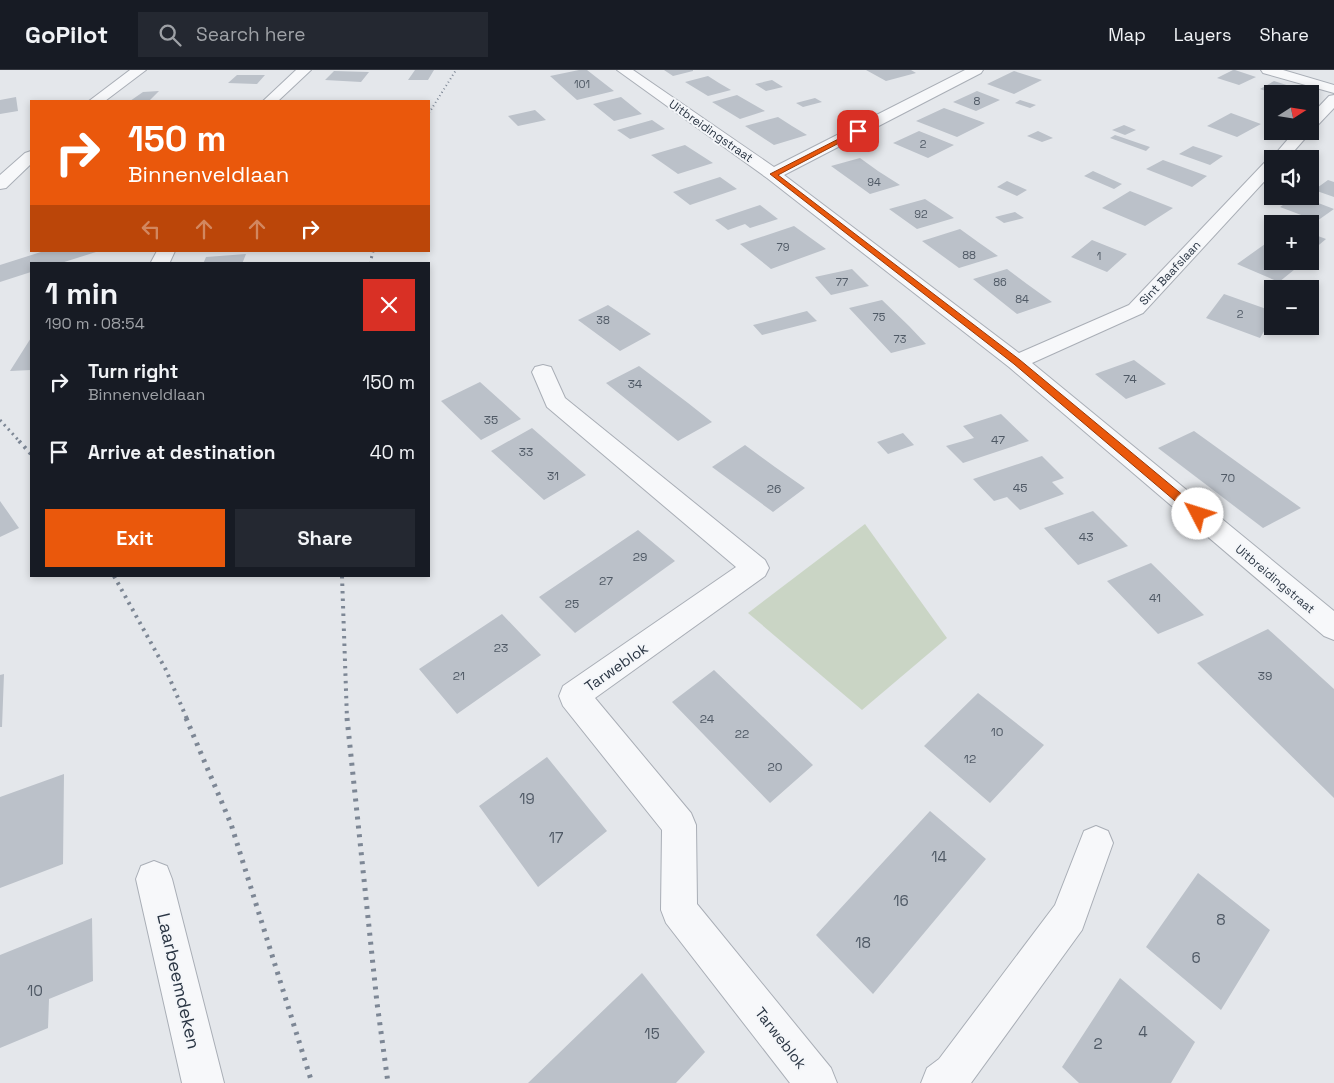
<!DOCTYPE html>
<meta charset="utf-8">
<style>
body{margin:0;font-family:"Space Grotesk",sans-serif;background:#242831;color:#f1f3f6;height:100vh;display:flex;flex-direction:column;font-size:19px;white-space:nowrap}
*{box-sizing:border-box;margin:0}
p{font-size:16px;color:#9ea1a6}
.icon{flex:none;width:28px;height:28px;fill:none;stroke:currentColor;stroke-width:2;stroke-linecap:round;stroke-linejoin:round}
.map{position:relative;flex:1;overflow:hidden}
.panel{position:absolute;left:30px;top:192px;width:400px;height:315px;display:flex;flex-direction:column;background:#171b24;border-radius:0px;box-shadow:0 2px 8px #0003}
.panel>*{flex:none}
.hud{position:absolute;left:30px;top:30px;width:400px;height:152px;border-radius:0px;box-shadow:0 2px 8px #0003;background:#ea580c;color:#fff;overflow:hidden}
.needle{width:32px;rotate:78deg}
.fabs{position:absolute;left:1264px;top:15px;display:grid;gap:10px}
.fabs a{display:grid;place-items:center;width:55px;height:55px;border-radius:0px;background:#171b24;box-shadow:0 2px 8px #0003;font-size:25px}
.pin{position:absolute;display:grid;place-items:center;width:42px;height:42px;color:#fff;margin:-21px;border-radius:10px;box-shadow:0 2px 8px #0006}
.me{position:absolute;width:55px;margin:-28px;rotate:310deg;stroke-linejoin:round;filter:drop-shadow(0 0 4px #0008)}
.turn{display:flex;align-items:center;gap:18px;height:105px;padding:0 15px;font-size:22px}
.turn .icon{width:65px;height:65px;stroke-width:2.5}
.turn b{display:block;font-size:35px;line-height:42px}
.lanes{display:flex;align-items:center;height:48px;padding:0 15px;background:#0003;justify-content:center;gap:25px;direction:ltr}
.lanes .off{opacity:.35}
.round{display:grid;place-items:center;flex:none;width:52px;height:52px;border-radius:0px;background:#242831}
.headline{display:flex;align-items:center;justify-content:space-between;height:85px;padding:0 15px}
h1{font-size:30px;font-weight:700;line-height:38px}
.action{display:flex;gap:10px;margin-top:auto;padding:10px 15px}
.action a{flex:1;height:58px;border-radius:0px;background:#ea580c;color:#fff;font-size:20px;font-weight:700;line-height:58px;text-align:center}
.action a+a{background:#242831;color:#f1f3f6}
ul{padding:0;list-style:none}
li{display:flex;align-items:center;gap:15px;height:70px;padding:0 15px}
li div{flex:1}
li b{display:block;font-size:19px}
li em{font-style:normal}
header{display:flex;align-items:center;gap:30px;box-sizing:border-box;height:70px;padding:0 25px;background:#171b24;border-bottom:1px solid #363941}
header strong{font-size:24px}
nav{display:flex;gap:28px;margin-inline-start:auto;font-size:18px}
.search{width:350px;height:45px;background:#242831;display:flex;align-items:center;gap:12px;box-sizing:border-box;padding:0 18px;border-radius:0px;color:#9ea1a6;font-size:19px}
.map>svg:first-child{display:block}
</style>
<header>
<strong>GoPilot</strong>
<div class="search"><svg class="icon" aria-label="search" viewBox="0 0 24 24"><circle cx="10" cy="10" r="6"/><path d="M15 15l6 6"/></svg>Search here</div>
<nav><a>Map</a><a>Layers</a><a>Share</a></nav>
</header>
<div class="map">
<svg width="1334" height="1013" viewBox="0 0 1334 1013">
<rect width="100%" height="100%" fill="#e4e7eb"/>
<path fill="#cad5c5" d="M 865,454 L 947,568 L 862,640 L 748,543 Z"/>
<path fill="#bbc1c9" d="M 415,0 L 434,0 L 428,10 L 408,10 Z
M 579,0 L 587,0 L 614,21 L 577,30 L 550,6 Z
M 664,0 L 693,0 L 693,1 L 673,6 Z
M 866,0 L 911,0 L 916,3 L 886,11 Z
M 1233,0 L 1235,0 L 1256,7 L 1239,15 L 1217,8 Z
M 334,1 L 369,2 L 361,12 L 325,10 Z
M 1014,1 L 1042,10 L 1014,24 L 987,14 Z
M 237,5 L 265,5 L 257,14 L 228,13 Z
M 708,6 L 719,13 L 731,20 L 708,26 L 685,12 Z
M 772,10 L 783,17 L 766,21 L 755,14 Z
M 1274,11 L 1302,20 L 1295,24 L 1274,24 L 1260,19 Z
M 159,21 L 149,31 L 130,31 L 143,22 Z
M 977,21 L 1000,30 L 976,41 L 953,32 Z
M 737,25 L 765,41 L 740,49 L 712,32 Z
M 16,27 L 18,41 L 0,44 L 0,30 Z
M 621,27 L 642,44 L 614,51 L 593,34 Z
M 815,28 L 822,32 L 803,37 L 796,33 Z
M 1020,30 L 1036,35 L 1030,38 L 1015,33 Z
M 944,38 L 985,53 L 957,67 L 916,51 Z
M 535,40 L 546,50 L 518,56 L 508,46 Z
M 1231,43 L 1261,54 L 1237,67 L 1207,56 Z
M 778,47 L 792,56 L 807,65 L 774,75 L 745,56 Z
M 652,50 L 665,59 L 630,69 L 617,60 Z
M 1124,55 L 1136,60 L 1125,65 L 1112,60 Z
M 919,61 L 954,75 L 928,88 L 893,73 Z
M 1038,61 L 1053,68 L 1042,72 L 1027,66 Z
M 1115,65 L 1150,77 L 1146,81 L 1110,68 Z
M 685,75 L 713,93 L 678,104 L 651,85 Z
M 1193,76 L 1223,86 L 1210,95 L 1179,84 Z
M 860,88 L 878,101 L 900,115 L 870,124 L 831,96 Z
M 1163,90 L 1207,106 L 1192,117 L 1146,99 Z
M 1093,101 L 1122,114 L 1114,119 L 1084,106 Z
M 720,107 L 737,119 L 690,135 L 673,122 Z
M 1328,110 L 1334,112 L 1334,127 L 1314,120 Z
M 1007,111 L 1027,120 L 1017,126 L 997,117 Z
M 1130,121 L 1173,138 L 1145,156 L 1102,138 Z
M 1296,126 L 1300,126 L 1334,139 L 1317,151 L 1280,137 Z
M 925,129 L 954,148 L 917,159 L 889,139 Z
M 760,135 L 778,149 L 750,158 L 745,154 L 728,160 L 715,150 Z
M 1015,142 L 1024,148 L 1004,153 L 995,147 Z
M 794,156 L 826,179 L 771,199 L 740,174 Z
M 960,159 L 978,172 L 998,186 L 959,198 L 922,171 Z
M 1310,163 L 1326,169 L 1313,180 L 1310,179 Z
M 1092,170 L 1127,184 L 1107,202 L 1071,187 Z
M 1265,174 L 1272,177 L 1272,191 L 1305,191 L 1279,212 L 1237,194 Z
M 44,181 L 96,182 L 58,194 L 31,194 L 31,202 L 0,212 L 0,195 Z
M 246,184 L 242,194 L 203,194 L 206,187 Z
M 852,199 L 869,216 L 831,225 L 815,207 Z
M 1007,199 L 1027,214 L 1052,232 L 1017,244 L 973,209 Z
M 1224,224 L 1272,241 L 1272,248 L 1260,268 L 1206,248 Z
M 882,230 L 909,256 L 926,274 L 891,283 L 849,238 Z
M 608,235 L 629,249 L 651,264 L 620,281 L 578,250 Z
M 807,241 L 817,251 L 762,265 L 753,255 Z
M 31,268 L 31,300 L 10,301 L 29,271 Z
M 1134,290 L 1166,314 L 1126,329 L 1095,304 Z
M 639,296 L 688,333 L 712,352 L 678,371 L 606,313 Z
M 480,312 L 521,349 L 481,370 L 441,331 Z
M 1001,344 L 1029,371 L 963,393 L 946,376 L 974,368 L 963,356 Z
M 532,358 L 586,405 L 544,430 L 491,381 Z
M 1194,361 L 1301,438 L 1263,458 L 1158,378 Z
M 903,363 L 914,375 L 888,384 L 877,372 Z
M 745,375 L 775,397 L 805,418 L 773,442 L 712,397 Z
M 1042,386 L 1064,408 L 1052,412 L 1064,424 L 1020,440 L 1007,427 L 994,431 L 973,409 Z
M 0,431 L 19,458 L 0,467 Z
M 1093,441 L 1128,476 L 1078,495 L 1044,458 Z
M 638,460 L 675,491 L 575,563 L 539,527 Z
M 1151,493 L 1204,545 L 1158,564 L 1107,511 Z
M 502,544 L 541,585 L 457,644 L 419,599 Z
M 1268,559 L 1334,619 L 1334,728 L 1197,593 Z
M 714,600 L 813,695 L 770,733 L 672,632 Z
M 4,604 L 2,657 L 0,657 L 0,605 Z
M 978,623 L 1044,675 L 990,733 L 924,676 Z
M 547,687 L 607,761 L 538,817 L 479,736 Z
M 64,704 L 63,794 L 0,818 L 0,727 Z
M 930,741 L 986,789 L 873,924 L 816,865 Z
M 1198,803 L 1270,860 L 1221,940 L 1146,877 Z
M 92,848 L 93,911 L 49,929 L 48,958 L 0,978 L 0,885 Z
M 642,903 L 705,982 L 676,1013 L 528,1013 Z
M 1120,908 L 1195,972 L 1171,1013 L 1079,1013 L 1062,997 Z"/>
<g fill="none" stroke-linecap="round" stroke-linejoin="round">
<g stroke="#a9aeb6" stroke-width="2">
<path id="minor" d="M 130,0 L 146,0 L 105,31 L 89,31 Z
M 296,0 L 311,0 L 278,31 L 263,31 Z
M 617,0 L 633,0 L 774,97 L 965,0 L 983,0 L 981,3 L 784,105 L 1019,283 L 1129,235 L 1266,91 L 1270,90 L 1295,61 L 1310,61 L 1310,46 L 1329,26 L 1334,25 L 1334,38 L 1315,58 L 1311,59 L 1309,64 L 1287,89 L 1272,89 L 1272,103 L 1143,243 L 1032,293 L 1334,541 L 1334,570 L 1324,566 L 1009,297 L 767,108 Z
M 1261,0 L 1283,0 L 1334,15 L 1334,23 L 1263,3 Z
M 31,81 L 31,94 L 6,118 L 0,119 L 0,105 L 25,83 Z
M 157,181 L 175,181 L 169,194 L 150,194 Z
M 543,295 L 551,297 L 565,328 L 765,490 L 769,498 L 765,506 L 595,628 L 691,743 L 696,755 L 697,834 L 831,998 L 837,1013 L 790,1013 L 666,853 L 661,840 L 662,760 L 563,636 L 559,626 L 563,616 L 736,497 L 547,337 L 532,302 L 535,297 Z
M 1096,756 L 1108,761 L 1113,773 L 1082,860 L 971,1013 L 921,1013 L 927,998 L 939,989 L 1055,835 L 1084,761 Z
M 154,791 L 167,796 L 172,809 L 224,1013 L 182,1013 L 136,809 L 141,796 Z"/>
</g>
<use href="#minor" fill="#f7f8fa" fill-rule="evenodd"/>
<path stroke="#7d8795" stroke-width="2" stroke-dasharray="1 3" stroke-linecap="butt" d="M 429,43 L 456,0"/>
<path stroke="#7d8795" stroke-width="3" stroke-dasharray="2 4" stroke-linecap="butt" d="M 370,194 L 373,181
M 0,350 L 20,372"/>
<path stroke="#7d8795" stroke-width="4" stroke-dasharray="2.5 5" stroke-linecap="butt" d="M 19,371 L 31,384
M 114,506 L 166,600 L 187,649
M 342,506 L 347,649"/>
<path stroke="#7d8795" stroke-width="5" stroke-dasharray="3 6" stroke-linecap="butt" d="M 186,648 L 231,754 L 312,1013
M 347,648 L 377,933 L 388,1013"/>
</g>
<path fill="#ea580c" stroke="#983908" d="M 858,59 L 861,61 L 860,62 L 778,105 L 1020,290 L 1202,441 L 1203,444 L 1202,447 L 1194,447 L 1014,294 L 770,104 Z"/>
<g text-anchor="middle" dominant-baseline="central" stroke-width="4" stroke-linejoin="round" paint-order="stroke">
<g font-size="11" fill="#4f5965">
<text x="582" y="14">101</text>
<text x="977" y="31">8</text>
<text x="923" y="74">2</text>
<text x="874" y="112">94</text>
<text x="921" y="144">92</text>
<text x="783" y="177">79</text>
<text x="969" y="185">88</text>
<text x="1099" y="186">1</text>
<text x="842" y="212">77</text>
<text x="1000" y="212">86</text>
<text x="1022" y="229">84</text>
<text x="1240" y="244">2</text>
<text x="879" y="247">75</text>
<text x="603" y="250">38</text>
<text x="900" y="269">73</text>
</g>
<g font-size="12" fill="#2b3644" stroke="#f4f6f9">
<text transform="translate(711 61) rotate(35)">Uitbreidingstraat</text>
<text transform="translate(1170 203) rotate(-47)">Sint Baafslaan</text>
<text transform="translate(1275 509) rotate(40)">Uitbreidingstraat</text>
</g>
<g font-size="12" fill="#4f5965">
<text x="1130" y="309">74</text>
<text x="635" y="314">34</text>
<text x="491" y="350">35</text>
<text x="998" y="370">47</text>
<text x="526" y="382">33</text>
<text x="553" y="406">31</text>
<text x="1228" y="408">70</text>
<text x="1020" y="418">45</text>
<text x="774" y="419">26</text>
<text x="1086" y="467">43</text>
<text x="640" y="487">29</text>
<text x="606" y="511">27</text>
<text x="1155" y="528">41</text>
<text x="572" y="534">25</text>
<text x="501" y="578">23</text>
<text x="459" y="606">21</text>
<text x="1265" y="606">39</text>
<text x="707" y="649">24</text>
<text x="997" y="662">10</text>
<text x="742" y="664">22</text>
<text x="970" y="689">12</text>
<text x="775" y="697">20</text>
</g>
<g font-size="15" fill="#2b3644" stroke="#f4f6f9">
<text transform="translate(616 597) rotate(-35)">Tarweblok</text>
<text transform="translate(781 968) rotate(52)">Tarweblok</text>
</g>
<g font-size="15" fill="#4f5965">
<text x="527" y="728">19</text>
<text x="556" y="767">17</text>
<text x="939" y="786">14</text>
<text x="901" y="830">16</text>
<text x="1221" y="849">8</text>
<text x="863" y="872">18</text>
<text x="1196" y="887">6</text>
<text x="35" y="920">10</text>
<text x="1143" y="961">4</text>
<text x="652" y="963">15</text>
<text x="1098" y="973">2</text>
</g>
<g font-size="18" fill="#2b3644" stroke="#f4f6f9">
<text transform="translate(179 911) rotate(77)">Laarbeemdeken</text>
</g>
</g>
</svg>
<div class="fabs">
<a><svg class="needle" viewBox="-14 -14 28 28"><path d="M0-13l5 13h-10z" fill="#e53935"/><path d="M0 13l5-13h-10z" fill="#9ea1a6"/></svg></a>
<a><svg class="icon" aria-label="sound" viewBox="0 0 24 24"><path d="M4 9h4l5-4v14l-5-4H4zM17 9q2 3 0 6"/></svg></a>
<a>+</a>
<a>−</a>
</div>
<div class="pin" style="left:858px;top:61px;background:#d93025"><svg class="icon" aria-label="arrive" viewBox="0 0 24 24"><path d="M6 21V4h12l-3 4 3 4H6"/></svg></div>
<svg class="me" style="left:1198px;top:444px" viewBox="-20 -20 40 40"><circle r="19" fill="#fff"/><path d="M0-13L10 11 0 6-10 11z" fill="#ea580c"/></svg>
<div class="hud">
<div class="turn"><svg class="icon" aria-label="right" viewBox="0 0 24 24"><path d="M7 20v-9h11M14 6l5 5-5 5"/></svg><div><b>150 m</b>Binnenveldlaan</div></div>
<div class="lanes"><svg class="icon off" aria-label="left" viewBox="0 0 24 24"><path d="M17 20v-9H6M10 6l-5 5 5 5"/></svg><svg class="icon off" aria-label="ahead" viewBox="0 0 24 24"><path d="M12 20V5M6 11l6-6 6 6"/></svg><svg class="icon off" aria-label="ahead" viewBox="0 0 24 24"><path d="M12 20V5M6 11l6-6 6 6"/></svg><svg class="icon" aria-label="right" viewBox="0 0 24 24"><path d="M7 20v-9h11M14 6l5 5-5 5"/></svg></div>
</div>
<section class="panel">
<div class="headline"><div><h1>1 min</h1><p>190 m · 08:54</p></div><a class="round" style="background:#d93025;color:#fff"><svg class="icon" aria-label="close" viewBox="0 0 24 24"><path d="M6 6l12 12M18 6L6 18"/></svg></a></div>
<ul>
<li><svg class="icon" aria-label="right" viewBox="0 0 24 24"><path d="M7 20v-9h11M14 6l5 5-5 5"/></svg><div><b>Turn right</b><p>Binnenveldlaan</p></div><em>150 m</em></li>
<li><svg class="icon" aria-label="arrive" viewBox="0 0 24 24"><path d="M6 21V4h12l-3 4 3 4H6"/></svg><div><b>Arrive at destination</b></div><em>40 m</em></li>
</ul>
<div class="action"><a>Exit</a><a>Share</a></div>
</section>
</div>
